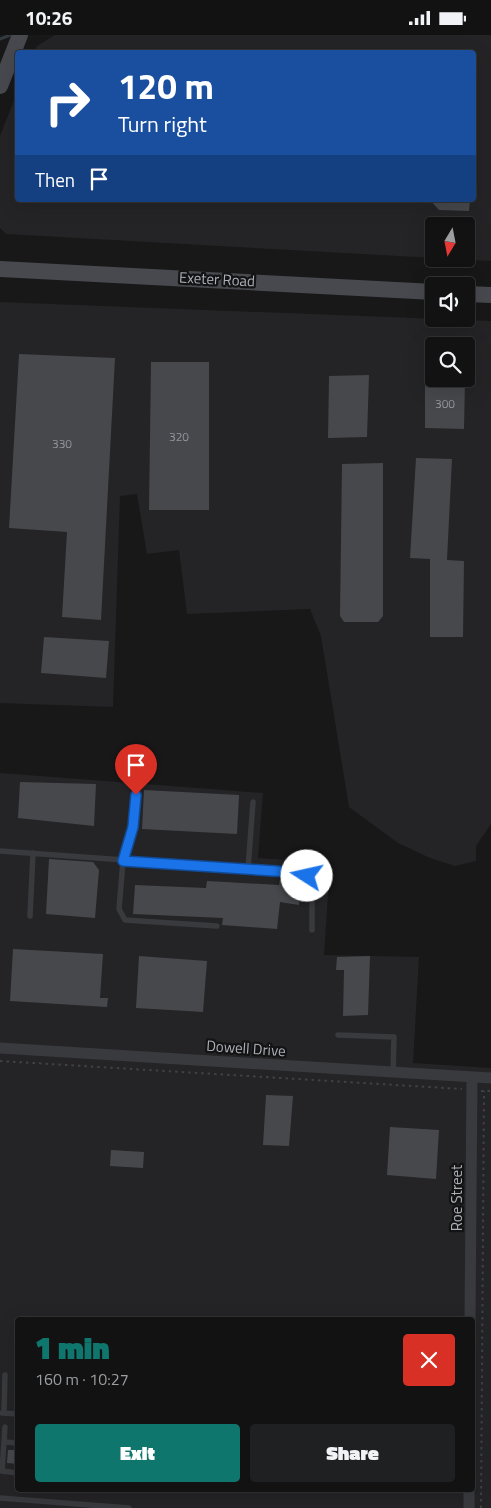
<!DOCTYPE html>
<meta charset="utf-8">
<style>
body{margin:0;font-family:"Titillium Web",sans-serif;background:#1f2021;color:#f1f3f6;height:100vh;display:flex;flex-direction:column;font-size:19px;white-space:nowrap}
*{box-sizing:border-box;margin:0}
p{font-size:16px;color:#9c9ea0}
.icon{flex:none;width:28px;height:28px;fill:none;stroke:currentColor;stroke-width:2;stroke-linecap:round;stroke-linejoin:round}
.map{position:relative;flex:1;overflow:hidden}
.drawer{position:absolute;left:15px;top:1282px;width:460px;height:175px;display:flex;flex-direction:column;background:#121213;border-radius:5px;box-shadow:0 5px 20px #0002,0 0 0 1px #313233}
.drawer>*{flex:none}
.banner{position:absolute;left:15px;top:15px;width:461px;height:152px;border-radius:5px;box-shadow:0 5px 20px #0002,0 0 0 1px #313233;background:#1a4fa0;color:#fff;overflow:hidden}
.needle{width:32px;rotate:190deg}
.buttons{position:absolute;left:425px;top:182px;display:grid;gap:10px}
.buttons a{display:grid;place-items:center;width:50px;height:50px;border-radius:5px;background:#121213;box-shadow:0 5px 20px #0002,0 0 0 1px #313233;font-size:25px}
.pin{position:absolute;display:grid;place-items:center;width:42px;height:42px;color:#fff;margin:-51px -21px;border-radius:50% 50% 50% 0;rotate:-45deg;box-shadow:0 0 5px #0007}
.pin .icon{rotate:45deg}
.me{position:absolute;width:55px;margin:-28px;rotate:280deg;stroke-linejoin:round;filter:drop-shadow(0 0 4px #0008)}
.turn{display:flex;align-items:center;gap:18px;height:105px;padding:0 20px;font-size:22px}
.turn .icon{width:65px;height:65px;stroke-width:2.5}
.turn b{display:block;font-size:35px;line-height:42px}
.then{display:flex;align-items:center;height:48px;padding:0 20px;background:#0003;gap:10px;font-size:19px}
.round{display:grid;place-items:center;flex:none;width:52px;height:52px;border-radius:5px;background:#1f2021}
.head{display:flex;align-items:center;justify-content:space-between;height:85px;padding:0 20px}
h1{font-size:30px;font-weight:800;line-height:38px;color:#0f766e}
.action{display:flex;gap:10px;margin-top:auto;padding:10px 20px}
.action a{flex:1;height:58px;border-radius:5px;background:#0f766e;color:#fff;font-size:20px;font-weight:800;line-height:58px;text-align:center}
.action a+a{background:#1f2021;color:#f1f3f6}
.status{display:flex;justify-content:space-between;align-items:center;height:35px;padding:0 25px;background:#121213;direction:ltr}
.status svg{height:14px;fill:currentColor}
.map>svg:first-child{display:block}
</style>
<div class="status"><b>10:26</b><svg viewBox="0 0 49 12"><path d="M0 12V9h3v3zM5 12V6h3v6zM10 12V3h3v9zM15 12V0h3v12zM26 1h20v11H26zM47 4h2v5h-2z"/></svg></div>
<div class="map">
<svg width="491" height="1473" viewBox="0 0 491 1473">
<rect width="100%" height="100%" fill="#181819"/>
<path fill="#242426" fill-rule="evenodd" d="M 55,0 L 491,0 L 491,226 L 444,224 L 466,224 L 466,191 L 434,191 L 434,223 L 6,199 L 0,193 L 0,101 L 17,58 L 18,165 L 474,165 L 474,18 L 35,17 L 37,11 Z
M 0,267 L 491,286 L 491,789 L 476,811 L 476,826 L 455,831 L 430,823 L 398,808 L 349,772 L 321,601 L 310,574 L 187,579 L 179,515 L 147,519 L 137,459 L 120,461 L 113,672 L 0,668 ZM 434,311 L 466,311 L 466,344 L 434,344 Z
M 0,738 L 263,758 L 258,823 L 330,828 L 324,920 L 419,922 L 413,1028 L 491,1033 L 491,1473 L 0,1473 ZM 18,1285 L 472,1285 L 472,1455 L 18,1455 Z"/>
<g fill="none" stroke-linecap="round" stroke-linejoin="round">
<path stroke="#323a41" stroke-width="3" d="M 0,4 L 10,0"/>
</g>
<path fill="#47484c" d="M 430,165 L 470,165 L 469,176 L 439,175 Z
M 19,319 L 115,323 L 101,585 L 62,582 L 67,497 L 9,493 Z
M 151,327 L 209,327 L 209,475 L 149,475 Z
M 425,335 L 434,335 L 434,344 L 465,344 L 464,394 L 425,393 Z
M 369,340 L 367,402 L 328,403 L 329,341 Z
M 416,423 L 452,424 L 447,525 L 464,526 L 463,602 L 430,602 L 430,524 L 410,523 Z
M 383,428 L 383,581 L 378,587 L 344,587 L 340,581 L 342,429 Z
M 44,602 L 109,606 L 106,643 L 41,638 Z
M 20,747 L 96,749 L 94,791 L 18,783 Z
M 144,755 L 239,760 L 237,799 L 142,794 Z
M 49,824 L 93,827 L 99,835 L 95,883 L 46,879 Z
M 280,844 L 301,847 L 299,870 L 280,867 L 277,894 L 222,890 L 223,883 L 133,879 L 135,850 L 206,853 L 207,846 L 279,850 Z
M 13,914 L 103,919 L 100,963 L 108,963 L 107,972 L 10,966 Z
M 139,921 L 207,926 L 203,977 L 136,973 Z
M 370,921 L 368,980 L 343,981 L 344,935 L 336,935 L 337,922 Z
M 266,1060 L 293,1061 L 289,1111 L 263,1110 Z
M 390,1092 L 439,1095 L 436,1144 L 387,1140 Z
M 111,1115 L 144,1117 L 143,1133 L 110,1131 Z
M 8,1415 L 18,1415 L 18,1429 L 7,1428 Z"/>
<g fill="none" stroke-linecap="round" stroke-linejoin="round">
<path stroke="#3f4145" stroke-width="2" stroke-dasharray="2.5 4" stroke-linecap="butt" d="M 0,1026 L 462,1054
M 481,1056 L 491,1056
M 481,1473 L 484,1056"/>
<path stroke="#393a3e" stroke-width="5.5" d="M 137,760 L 133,792 L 123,826 L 119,874 L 125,885 L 217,891
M 0,816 L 290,837 L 307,841 L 312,853 L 312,895
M 248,834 L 253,767
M 30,881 L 33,818
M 338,1000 L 394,1002 L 393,1037
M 2,1378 L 18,1379
M 4,1378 L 5,1340
M 5,1392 L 2,1436 L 18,1438
M 4,1407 L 18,1408
M 0,1463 L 129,1473"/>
<path stroke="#393a3e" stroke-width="11" d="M 0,1013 L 491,1043
M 470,1285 L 472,1042
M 469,1473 L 469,1455"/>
<path stroke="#47494e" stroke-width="16" d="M 0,51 L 20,0
M 0,234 L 434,257
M 466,259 L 491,260"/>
</g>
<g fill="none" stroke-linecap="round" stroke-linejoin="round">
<g stroke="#114b97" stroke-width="12">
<path id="route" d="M 136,760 L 133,792 L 123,826 L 290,837 L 307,841"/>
</g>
<use href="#route" stroke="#1a73e8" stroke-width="9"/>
</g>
<g text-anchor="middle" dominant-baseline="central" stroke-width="4.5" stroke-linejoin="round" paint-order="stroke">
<g font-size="12" fill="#92959d">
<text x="445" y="368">300</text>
<text x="179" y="401">320</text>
<text x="62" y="408">330</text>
</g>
<g font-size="15" fill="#abafb8" stroke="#131314">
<text transform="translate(217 244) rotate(3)">Exeter Road</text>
<text transform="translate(246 1013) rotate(4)">Dowell Drive</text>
<text transform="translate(456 1163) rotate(-90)">Roe Street</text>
</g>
</g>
</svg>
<div class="buttons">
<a><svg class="needle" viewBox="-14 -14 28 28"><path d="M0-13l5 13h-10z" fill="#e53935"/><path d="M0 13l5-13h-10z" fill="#9c9ea0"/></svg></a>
<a><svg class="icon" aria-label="sound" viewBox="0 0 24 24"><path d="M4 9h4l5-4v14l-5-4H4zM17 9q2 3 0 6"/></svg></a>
<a><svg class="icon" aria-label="search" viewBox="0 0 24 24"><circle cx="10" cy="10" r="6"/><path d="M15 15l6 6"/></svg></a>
</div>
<div class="pin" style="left:136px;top:760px;background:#d93025"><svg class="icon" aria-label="arrive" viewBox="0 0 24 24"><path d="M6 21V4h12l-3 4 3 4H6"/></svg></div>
<svg class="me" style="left:307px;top:841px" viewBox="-20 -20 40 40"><circle r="19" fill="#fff"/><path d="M0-13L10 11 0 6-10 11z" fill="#1a73e8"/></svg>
<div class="banner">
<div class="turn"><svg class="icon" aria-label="right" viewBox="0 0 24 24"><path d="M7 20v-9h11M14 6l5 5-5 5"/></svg><div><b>120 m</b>Turn right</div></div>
<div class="then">Then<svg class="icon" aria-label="arrive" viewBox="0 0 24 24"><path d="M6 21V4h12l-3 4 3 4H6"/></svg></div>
</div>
<section class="drawer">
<div class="head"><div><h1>1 min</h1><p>160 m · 10:27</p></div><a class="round" style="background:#d93025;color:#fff"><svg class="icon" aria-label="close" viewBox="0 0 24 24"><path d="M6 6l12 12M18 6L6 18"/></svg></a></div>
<div class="action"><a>Exit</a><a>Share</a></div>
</section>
</div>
